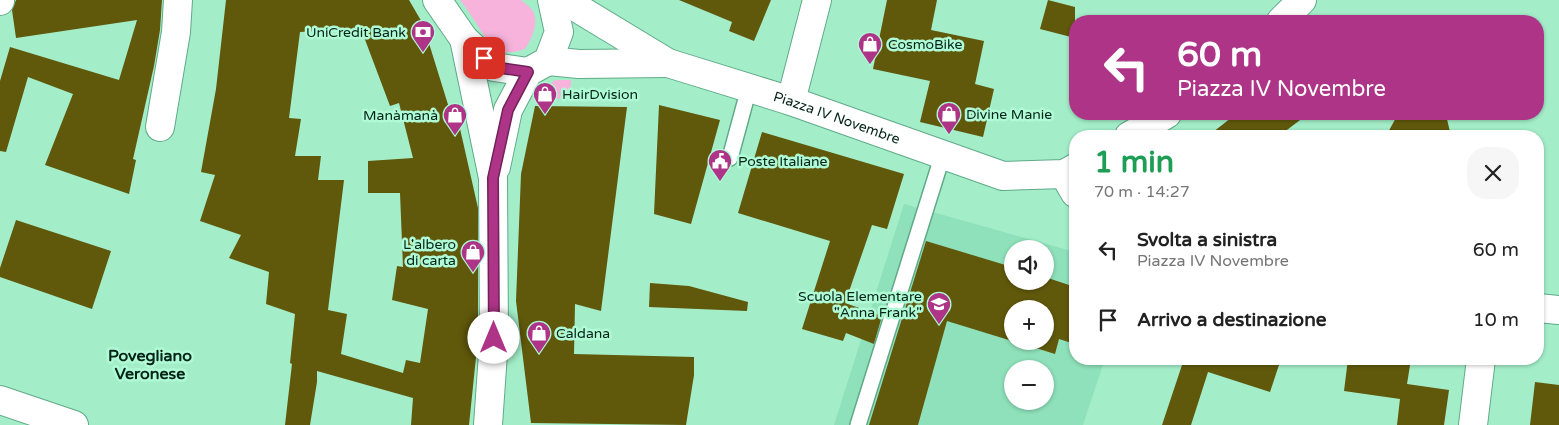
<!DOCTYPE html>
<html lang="it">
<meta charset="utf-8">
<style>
body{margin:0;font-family:"Varela Round",sans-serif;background:#f6f6f6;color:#222;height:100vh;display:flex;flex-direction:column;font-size:19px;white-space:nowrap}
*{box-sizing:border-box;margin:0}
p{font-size:16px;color:#767676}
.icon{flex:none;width:28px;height:28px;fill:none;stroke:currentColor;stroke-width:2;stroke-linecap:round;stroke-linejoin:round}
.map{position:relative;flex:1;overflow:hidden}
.details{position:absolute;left:1069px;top:130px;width:475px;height:235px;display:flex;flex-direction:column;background:#fff;border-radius:20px;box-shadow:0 1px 4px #0004}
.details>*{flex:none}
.guide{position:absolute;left:1069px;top:15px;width:475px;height:105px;border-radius:20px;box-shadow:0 1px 4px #0004;background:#ae3488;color:#fff;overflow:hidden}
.tools{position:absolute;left:1004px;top:240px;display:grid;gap:10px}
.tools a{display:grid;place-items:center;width:50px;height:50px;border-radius:50%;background:#fff;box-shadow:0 1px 4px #0004;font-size:25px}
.pin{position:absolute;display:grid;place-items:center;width:42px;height:42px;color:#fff;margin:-21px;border-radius:10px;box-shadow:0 2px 8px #0006}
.me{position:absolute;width:55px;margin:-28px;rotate:0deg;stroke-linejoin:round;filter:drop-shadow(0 0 4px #0008)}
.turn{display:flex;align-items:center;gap:18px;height:105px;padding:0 25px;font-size:22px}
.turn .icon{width:65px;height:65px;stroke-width:2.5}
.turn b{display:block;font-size:35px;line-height:42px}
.round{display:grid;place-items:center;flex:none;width:52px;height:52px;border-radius:20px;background:#f6f6f6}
.headline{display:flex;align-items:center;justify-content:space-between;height:85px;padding:0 25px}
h1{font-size:30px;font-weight:700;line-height:38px;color:#1e9e55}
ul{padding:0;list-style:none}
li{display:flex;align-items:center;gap:15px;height:70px;padding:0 25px}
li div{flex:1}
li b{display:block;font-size:19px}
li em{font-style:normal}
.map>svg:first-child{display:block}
</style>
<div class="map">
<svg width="1559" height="425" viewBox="0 0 1559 425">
<rect width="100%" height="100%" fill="#a3eec9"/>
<path fill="#8ee1ba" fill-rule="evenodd" d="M 904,204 L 1075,252 L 1075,359 L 1105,359 L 1083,425 L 834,425 ZM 1012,249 L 1045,249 L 1045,281 L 1012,281 ZM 1012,309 L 1045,309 L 1045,341 L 1012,341 ZM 1012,369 L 1045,369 L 1045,401 L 1012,401 Z"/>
<path fill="#f7b3dc" d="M 460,0 L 521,0 C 525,3 530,7 533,11 C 539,24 532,38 525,49 C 497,59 490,45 476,23 C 471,15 466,8 460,0 Z
M 556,80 L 571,80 L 570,98 L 532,100 L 541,88 Z"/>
<path fill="#60580b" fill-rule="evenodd" d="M 16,0 L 162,0 L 160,30 L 154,66 L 133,159 L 136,160 L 129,194 L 45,165 L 73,94 L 28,77 L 6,152 L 0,151 L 0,81 L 10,47 L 119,80 L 137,20 L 16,38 L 12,10 Z
M 226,0 L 409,0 L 423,24 L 450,111 L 456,111 L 478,208 L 478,338 L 469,425 L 411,425 L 413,398 L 317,371 L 317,382 L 310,425 L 285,425 L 292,364 L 290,363 L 295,314 L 266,304 L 269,272 L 229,258 L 241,235 L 200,221 L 215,175 L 201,172 L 216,89 ZM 361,29 L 390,106 L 399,103 L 413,158 L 368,161 L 368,193 L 400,193 L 403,267 L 397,266 L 392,300 L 428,309 L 420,363 L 406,360 L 403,373 L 341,354 L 347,314 L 328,310 L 344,180 L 318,180 L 321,156 L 295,156 L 301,119 L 289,118 L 300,32 Z
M 679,0 L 771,0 L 754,41 L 729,31 L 732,22 Z
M 887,0 L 937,0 L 931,30 L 984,41 L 975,84 L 994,89 L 983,137 L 920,122 L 930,81 L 873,69 Z
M 1048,0 L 1075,7 L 1075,38 L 1040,29 Z
M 659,105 L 720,120 L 691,224 L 654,214 Z
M 535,106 L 627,107 L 601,311 L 575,304 L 574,354 L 694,357 L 694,375 L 686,425 L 531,423 L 516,301 L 521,174 Z
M 1236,114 L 1308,114 L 1279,136 L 1208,136 Z
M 1398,114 L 1446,115 L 1451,136 L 1386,136 Z
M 762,132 L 904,174 L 887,229 L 872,225 L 845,303 L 882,316 L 874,344 L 846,333 L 843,341 L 802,329 L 830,241 L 738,213 Z
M 16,220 L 111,251 L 92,309 L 0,277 L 0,268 Z
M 926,241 L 1012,267 L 1012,281 L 1045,281 L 1045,277 L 1075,287 L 1075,344 L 1059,339 L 1055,354 L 1014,341 L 1045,341 L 1045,309 L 1012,309 L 1012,341 L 947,321 L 918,425 L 869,425 Z
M 650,283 L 689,286 L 748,302 L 747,311 L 649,307 Z
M 1184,359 L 1281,359 L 1270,392 L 1208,372 L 1191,425 L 1162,425 Z
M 1348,359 L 1411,359 L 1407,384 L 1449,390 L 1444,425 L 1397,425 L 1400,399 L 1344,391 Z
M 1535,382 L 1559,385 L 1559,425 L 1530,425 Z"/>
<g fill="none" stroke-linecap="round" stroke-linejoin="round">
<g stroke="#60aa88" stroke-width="18">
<path id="service" d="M 730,158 L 749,88
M 858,425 L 943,154"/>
</g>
<g stroke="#60aa88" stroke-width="30">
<path id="minor" d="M 0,1 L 0,0
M 791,101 L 817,0
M 160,127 L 176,32 L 178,0
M 1064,174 L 1075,193
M 1538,308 L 1559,310
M 0,400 L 74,425
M 1473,425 L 1481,359"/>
</g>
<g stroke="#60aa88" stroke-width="30">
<g id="tertiary">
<path d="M 437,0 L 464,39 L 494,67 L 528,72 L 548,61 L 559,32 L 552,0"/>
<path id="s1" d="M 564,0 L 668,63 L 791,101 L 1003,176 L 1064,174 L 1075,168"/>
<path d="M 1281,21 L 1302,0"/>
<path d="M 464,39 L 493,178 L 494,339 L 488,425"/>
<path d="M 548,61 L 579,64 L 668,63"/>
<path d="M 1129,136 L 1167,114"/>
<path d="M 496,167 L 508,110 L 528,72"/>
</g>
</g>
<use href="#service" stroke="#fff" stroke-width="15"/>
<use href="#minor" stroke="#fff" stroke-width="28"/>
<use href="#tertiary" stroke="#fff" stroke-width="28"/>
</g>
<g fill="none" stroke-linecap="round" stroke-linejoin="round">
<g stroke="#712258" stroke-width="12">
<path id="route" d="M 484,58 L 494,67 L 528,72 L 508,110 L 493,178 L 494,338"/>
</g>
<use href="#route" stroke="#ae3488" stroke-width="9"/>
</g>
<defs>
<g id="bank-pin" transform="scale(1.25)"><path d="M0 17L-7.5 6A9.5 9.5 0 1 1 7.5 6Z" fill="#ae3488" stroke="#b0fbd6"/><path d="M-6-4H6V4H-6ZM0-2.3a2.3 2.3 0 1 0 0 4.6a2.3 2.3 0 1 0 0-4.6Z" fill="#fff"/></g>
<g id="shop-pin" transform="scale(1.25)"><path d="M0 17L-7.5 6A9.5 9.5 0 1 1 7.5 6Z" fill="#ae3488" stroke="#b0fbd6"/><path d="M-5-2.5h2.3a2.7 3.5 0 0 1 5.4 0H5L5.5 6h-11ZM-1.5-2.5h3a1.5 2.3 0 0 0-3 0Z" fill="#fff"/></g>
<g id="civic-pin" transform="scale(1.25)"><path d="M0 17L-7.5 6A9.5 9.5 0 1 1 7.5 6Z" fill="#ae3488" stroke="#b0fbd6"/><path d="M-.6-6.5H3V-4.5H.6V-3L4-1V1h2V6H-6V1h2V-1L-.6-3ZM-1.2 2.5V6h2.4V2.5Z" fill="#fff"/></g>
<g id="school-pin" transform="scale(1.25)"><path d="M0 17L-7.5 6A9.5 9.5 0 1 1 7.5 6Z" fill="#ae3488" stroke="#b0fbd6"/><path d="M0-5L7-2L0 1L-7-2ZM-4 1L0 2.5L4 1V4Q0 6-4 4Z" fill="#fff"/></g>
</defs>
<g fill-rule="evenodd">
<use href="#bank-pin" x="423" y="32"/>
<use href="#shop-pin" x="870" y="44"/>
<use href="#shop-pin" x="545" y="94"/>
<use href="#shop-pin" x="949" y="114"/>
<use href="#shop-pin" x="455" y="115"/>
<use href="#civic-pin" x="720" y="161"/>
<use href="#shop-pin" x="473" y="252"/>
<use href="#school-pin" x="939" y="304"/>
<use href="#shop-pin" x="539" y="333"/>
</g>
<g text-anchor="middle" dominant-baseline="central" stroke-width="5" stroke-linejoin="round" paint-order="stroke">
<g font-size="14" fill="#042418" stroke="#b0fbd6" text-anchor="start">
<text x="406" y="32" text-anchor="end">UniCredit Bank</text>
<text x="888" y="44">CosmoBike</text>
<text x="562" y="94">HairDvision</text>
<text x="966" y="114">Divine Manie</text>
<text x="438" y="115" text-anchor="end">Manàmanà</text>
<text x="738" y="161">Poste Italiane</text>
<text x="456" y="244" text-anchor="end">L'albero<tspan x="456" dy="16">di carta</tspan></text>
<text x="922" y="296" text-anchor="end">Scuola Elementare<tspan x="922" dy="16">"Anna Frank"</tspan></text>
<text x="556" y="333">Caldana</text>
</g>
<g font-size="14" fill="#042418" stroke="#b0fbd6">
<text stroke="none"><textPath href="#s1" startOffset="299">Piazza IV Novembre</textPath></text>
</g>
<g font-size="16" font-weight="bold" fill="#042418" stroke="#b0fbd6">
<text x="150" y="356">Povegliano<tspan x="150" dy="18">Veronese</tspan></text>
</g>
</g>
</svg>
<div class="tools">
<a><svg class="icon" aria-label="sound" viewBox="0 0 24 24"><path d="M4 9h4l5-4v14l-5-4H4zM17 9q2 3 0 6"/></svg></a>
<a>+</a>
<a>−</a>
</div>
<div class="pin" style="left:484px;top:58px;background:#d93025"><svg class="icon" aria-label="arrive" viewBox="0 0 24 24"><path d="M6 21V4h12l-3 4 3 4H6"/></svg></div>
<svg class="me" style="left:494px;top:338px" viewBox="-20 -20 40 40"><circle r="19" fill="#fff"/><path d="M0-13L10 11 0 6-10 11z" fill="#ae3488"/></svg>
<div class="guide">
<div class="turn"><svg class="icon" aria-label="left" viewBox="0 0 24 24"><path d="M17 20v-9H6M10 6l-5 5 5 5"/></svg><div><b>60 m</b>Piazza IV Novembre</div></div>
</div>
<section class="details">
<div class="headline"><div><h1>1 min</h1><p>70 m · 14:27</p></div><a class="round"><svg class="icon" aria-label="close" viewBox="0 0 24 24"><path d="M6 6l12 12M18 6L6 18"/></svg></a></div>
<ul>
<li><svg class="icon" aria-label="left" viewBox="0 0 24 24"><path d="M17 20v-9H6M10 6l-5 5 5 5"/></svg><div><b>Svolta a sinistra</b><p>Piazza IV Novembre</p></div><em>60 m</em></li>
<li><svg class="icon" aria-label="arrive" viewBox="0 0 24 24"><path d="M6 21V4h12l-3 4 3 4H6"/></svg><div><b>Arrivo a destinazione</b></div><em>10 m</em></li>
</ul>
</section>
</div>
